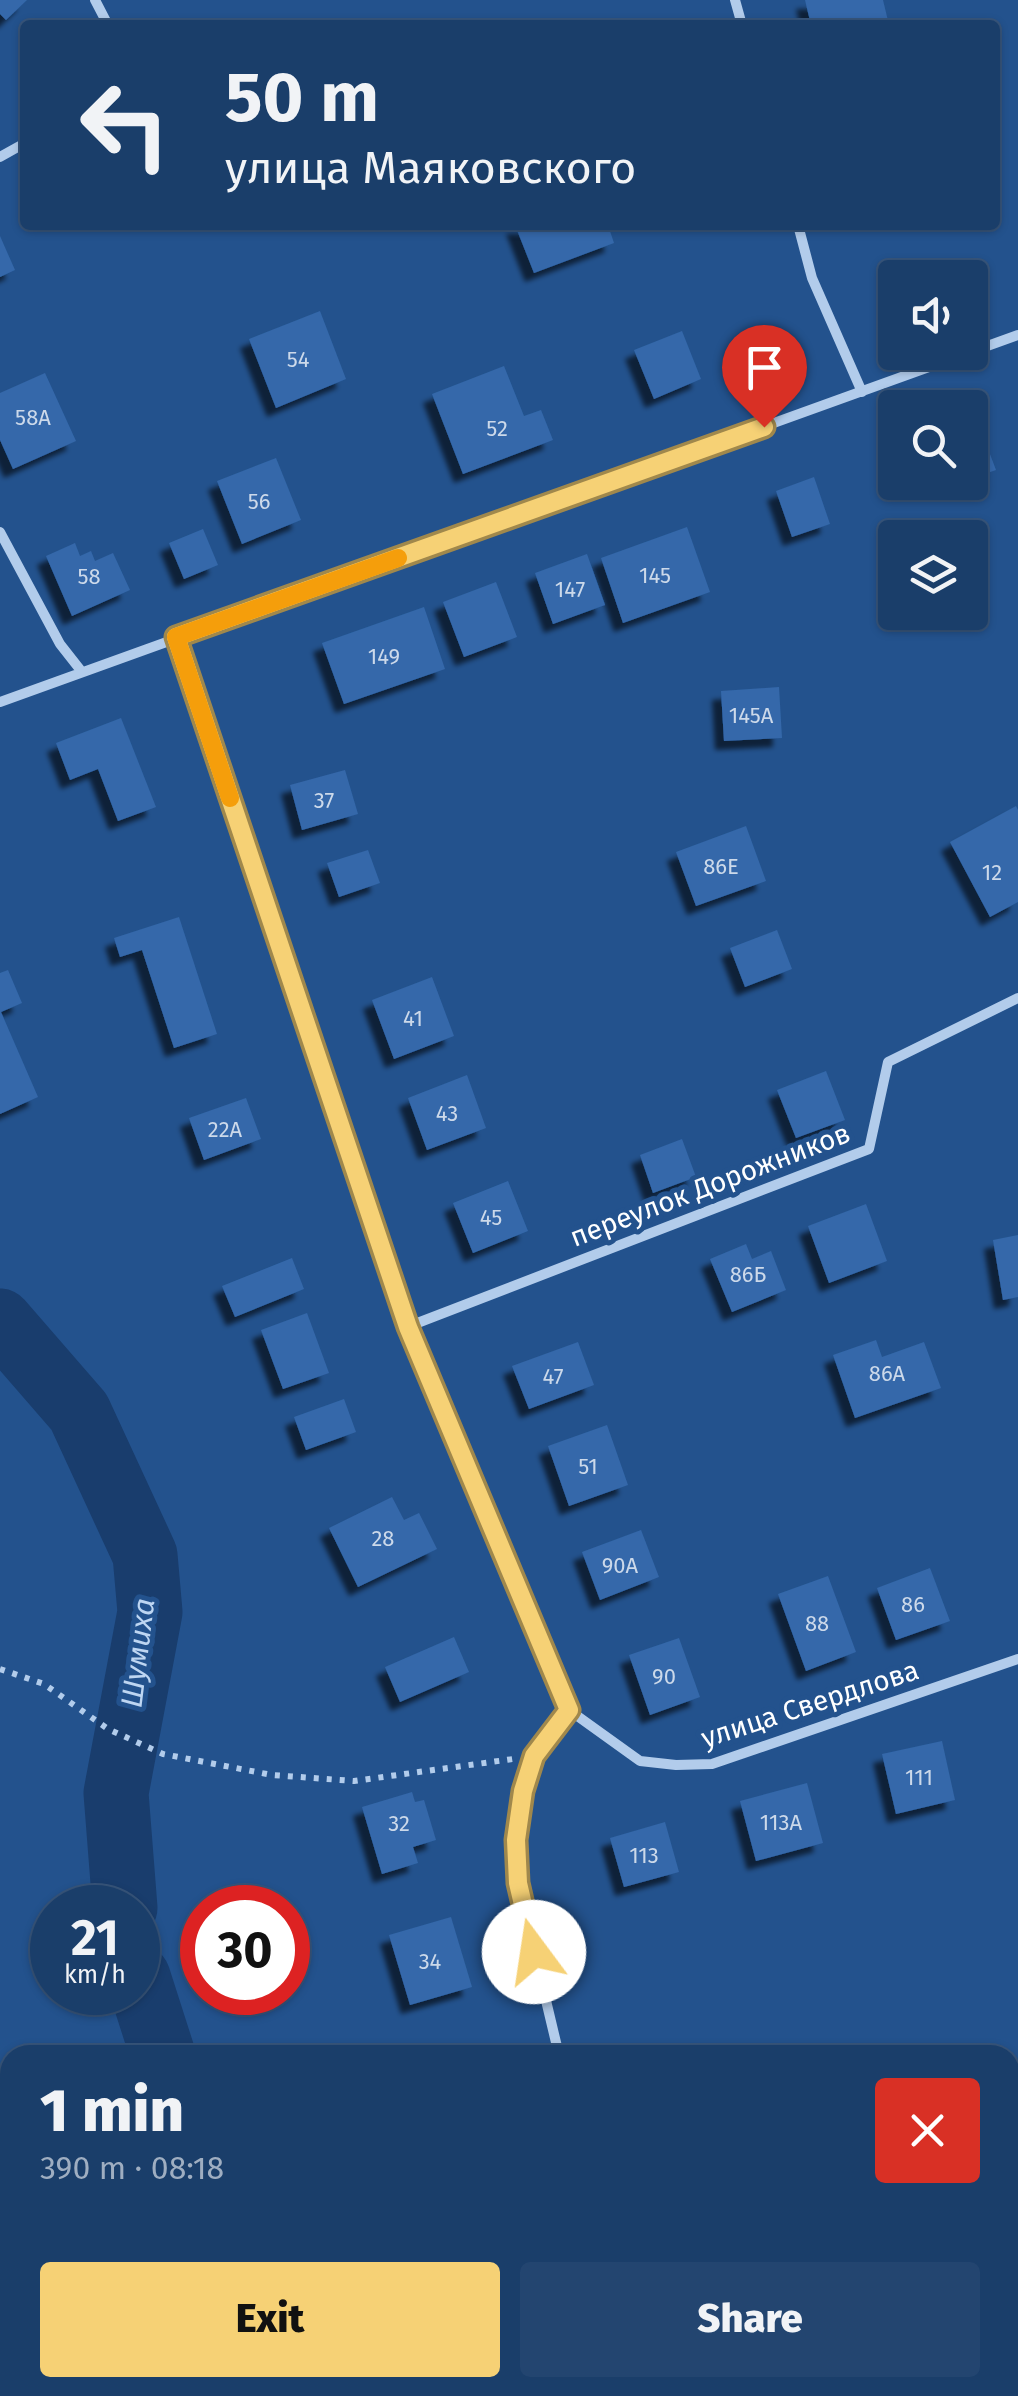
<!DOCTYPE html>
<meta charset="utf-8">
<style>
body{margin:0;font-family:"Fira Sans",sans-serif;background:#234570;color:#f1f3f6;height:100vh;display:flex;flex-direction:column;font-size:38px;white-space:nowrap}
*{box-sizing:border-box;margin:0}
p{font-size:32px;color:#9faec1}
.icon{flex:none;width:55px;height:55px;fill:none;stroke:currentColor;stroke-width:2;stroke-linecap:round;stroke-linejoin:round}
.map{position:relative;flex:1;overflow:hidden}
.side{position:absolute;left:0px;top:2045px;width:1020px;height:352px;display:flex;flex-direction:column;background:#1a3e6a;border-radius:30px 30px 0 0;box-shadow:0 2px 8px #0004,0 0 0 2px #38577e}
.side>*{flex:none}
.guide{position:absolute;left:20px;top:20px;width:980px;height:210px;border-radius:10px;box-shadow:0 2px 8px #0004,0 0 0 2px #38577e;background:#1a3e6a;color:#f1f3f6;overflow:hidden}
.fabs{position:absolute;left:878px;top:260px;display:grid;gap:20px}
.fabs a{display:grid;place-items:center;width:110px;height:110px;border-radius:10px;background:#1a3e6a;box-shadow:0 2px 8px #0004,0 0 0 2px #38577e;font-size:50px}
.speed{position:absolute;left:30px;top:1885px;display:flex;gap:20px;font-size:50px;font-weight:700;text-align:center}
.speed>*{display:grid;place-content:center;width:130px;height:130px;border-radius:50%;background:#1a3e6a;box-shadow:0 2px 8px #0004,0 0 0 2px #38577e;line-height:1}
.speed small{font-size:25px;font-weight:400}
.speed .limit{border:15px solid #d22;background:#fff;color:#111}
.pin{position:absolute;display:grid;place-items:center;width:85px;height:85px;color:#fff;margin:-102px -42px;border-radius:50% 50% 50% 0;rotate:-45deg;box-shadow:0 0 10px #0007}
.pin .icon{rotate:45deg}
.me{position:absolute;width:110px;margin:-55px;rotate:346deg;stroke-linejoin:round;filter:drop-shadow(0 0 8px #0008)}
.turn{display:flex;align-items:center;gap:35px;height:210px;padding:0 40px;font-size:45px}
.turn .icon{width:130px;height:130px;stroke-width:2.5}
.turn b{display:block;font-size:70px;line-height:85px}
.round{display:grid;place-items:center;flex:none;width:105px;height:105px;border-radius:10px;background:#234570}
.summary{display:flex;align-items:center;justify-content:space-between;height:170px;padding:0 40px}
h1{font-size:60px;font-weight:800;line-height:75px}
.button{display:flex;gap:20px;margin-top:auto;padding:20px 40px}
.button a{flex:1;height:115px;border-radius:10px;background:#f6d175;color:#111;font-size:40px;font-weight:800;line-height:115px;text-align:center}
.button a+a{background:#234570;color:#f1f3f6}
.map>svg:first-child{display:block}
</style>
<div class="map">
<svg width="1018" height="2396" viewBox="0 0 1018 2396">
<defs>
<filter id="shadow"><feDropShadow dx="-9" dy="9" stdDeviation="2.5" flood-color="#0009"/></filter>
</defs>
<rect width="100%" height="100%" fill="#23528d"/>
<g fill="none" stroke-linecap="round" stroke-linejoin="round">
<path stroke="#193d6d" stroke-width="65" d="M 0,1321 L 79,1412 L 145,1555 L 150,1612 L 116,1793 L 125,1908
M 138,1977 L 163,2055
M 243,2388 L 248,2396"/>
</g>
<path fill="#3468aa" filter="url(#shadow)" d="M 0,0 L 27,0 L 6,20 L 0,14 Z
M 805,0 L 883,0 L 889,25 L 811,25 Z
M 515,225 L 608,225 L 614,243 L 534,273 Z
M 0,236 L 15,270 L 0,277 Z
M 320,311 L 346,379 L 276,408 L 249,339 Z
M 682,331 L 701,379 L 654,399 L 634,350 Z
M 504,366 L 524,416 L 541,410 L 553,440 L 463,474 L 432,394 Z
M 45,373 L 76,441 L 13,469 L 0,440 L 0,393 Z
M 979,425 L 996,470 L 970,479 L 970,428 Z
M 276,458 L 301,520 L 242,544 L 217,481 Z
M 814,477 L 830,524 L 792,537 L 776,491 Z
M 687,527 L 710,592 L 623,623 L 601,558 Z
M 203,529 L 218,565 L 184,579 L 169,543 Z
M 75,543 L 80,556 L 91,551 L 95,561 L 113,553 L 130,590 L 72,616 L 46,556 Z
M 587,554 L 605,605 L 553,624 L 535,573 Z
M 496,582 L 517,637 L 464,657 L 443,602 Z
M 424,607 L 445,669 L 344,704 L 322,643 Z
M 779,687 L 782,738 L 724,741 L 721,691 Z
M 121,718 L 156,807 L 118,821 L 98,769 L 70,780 L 56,743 Z
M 345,770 L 358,814 L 302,830 L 290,785 Z
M 1016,806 L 1018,810 L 1018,902 L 990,917 L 950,842 Z
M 746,826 L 766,881 L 696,906 L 676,852 Z
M 368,850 L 380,883 L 339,897 L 327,863 Z
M 179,917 L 217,1034 L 174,1048 L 142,950 L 120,957 L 114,938 Z
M 777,930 L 792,969 L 745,987 L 730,948 Z
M 8,970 L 22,1003 L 1,1012 L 38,1097 L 0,1114 L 0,973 Z
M 432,977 L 454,1036 L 394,1059 L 372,1000 Z
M 826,1071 L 845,1120 L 796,1138 L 777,1090 Z
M 467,1075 L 486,1128 L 427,1150 L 408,1098 Z
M 246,1098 L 261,1139 L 204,1160 L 189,1118 Z
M 682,1139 L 696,1177 L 653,1193 L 640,1155 Z
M 508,1181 L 528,1231 L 473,1253 L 453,1203 Z
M 866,1204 L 887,1261 L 829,1283 L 808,1226 Z
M 1018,1235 L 1018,1297 L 1003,1300 L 993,1240 Z
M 746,1244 L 752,1259 L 771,1251 L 786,1290 L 732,1312 L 710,1259 Z
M 292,1258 L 304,1289 L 235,1317 L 222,1286 Z
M 307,1313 L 329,1373 L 283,1389 L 261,1330 Z
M 876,1340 L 882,1357 L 924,1342 L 941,1388 L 855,1418 L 833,1355 Z
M 578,1342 L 594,1385 L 529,1409 L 512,1366 Z
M 344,1399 L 356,1432 L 306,1450 L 294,1417 Z
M 607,1425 L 628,1485 L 569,1506 L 548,1446 Z
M 392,1497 L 404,1520 L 419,1513 L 437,1549 L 358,1587 L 329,1528 Z
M 641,1530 L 659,1577 L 600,1600 L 582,1552 Z
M 930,1568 L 950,1621 L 896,1640 L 877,1588 Z
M 828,1576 L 856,1652 L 806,1671 L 778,1594 Z
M 454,1637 L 469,1672 L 400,1702 L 385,1667 Z
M 679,1638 L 700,1697 L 650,1715 L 629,1655 Z
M 942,1741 L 955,1800 L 896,1814 L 882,1754 Z
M 807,1783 L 823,1843 L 756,1861 L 740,1801 Z
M 412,1792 L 415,1802 L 424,1800 L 436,1840 L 413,1847 L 418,1863 L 382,1874 L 362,1807 Z
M 665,1822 L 679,1872 L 624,1887 L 610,1838 Z
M 451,1917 L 472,1987 L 410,2005 L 389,1935 Z
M 1010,2374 L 1018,2375 L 1018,2396 L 999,2396 L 999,2388 L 1010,2388 Z
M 564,2388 L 633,2388 L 635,2396 L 566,2396 Z
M 726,2388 L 792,2388 L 793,2392 L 815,2388 L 817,2396 L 721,2396 L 719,2389 Z
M 850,2388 L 902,2388 L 902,2389 L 874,2396 L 852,2396 Z"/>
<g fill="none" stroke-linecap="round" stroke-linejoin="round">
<path stroke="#b2cceb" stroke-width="6" stroke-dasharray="5 8" stroke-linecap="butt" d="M 0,1669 L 44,1684 L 108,1729 L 163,1754 L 272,1775 L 354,1781 L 513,1759"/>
<path stroke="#b2cceb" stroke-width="10" d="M 95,0 L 108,25
M 735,0 L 742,25
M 0,157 L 25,143
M 798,225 L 812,278 L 862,392
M 0,532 L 60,644 L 82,672
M 176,637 L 407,1327 L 569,1710 L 534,1756 L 523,1791 L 516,1840 L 518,1883 L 559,2055
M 0,702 L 1018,335
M 407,1327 L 869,1149 L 888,1062 L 1018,998
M 569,1710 L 640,1761 L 676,1765 L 712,1764 L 1018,1659
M 1010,2335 L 1018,2336"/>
</g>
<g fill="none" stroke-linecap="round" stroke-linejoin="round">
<g stroke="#a0884c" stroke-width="25">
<path id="route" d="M 534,1952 L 518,1883 L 516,1840 L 523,1791 L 534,1756 L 569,1710 L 408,1327 L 176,637 L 764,427"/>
</g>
<use href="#route" stroke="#f6d175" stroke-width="18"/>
<path stroke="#f59e0b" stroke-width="18" d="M 230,798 L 176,637 L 398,558"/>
</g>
<g text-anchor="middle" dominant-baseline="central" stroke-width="10" stroke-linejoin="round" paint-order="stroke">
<g font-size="22" fill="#ccd9ea">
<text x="298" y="359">54</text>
<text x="33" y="417">58А</text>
<text x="497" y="428">52</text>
<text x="259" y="501">56</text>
<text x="655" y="575">145</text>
<text x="89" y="576">58</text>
<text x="570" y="589">147</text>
<text x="384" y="656">149</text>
<text x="751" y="715">145А</text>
<text x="324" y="800">37</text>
<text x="721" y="866">86Е</text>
<text x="992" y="872">12</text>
<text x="413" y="1018">41</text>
<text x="447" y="1113">43</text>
<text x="225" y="1129">22А</text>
<text x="491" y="1217">45</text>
<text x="748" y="1274">86Б</text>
<text x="887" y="1373">86А</text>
<text x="553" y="1376">47</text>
<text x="588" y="1466">51</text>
<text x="383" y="1538">28</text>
<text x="620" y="1565">90А</text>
<text x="913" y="1604">86</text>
<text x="817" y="1623">88</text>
<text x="664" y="1676">90</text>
<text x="919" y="1777">111</text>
<text x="781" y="1822">113А</text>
<text x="399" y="1823">32</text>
<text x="644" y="1855">113</text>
<text x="430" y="1961">34</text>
</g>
<g font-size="28" fill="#fff" stroke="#23528d">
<text transform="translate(710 1185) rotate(-21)">переулок Дорожников</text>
<text transform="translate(810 1704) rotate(-18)">улица Свердлова</text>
</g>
<g font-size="30" font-style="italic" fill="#bed6f2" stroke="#23528d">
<text transform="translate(138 1653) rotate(-83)">Шумиха</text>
</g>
</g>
</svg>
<div class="fabs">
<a><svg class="icon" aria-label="sound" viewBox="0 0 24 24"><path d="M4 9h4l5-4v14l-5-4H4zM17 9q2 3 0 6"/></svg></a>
<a><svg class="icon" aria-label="search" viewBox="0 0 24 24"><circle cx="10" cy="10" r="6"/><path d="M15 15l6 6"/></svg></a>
<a><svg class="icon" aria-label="layers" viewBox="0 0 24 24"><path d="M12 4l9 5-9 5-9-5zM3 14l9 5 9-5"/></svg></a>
</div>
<div class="speed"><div>21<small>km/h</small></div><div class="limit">30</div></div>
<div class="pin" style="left:764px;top:427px;background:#d93025"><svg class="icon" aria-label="arrive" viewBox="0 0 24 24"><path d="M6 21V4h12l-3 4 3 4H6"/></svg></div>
<svg class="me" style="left:534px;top:1952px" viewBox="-20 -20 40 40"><circle r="19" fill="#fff"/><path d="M0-13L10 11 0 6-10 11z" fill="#f6d175"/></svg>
<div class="guide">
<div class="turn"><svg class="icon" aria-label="left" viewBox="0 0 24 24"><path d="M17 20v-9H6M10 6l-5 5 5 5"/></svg><div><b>50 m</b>улица Маяковского</div></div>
</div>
<section class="side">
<div class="summary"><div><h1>1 min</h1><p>390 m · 08:18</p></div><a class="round" style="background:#d93025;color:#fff"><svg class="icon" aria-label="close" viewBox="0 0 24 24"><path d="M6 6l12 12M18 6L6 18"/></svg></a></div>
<div class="button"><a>Exit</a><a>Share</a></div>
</section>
</div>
